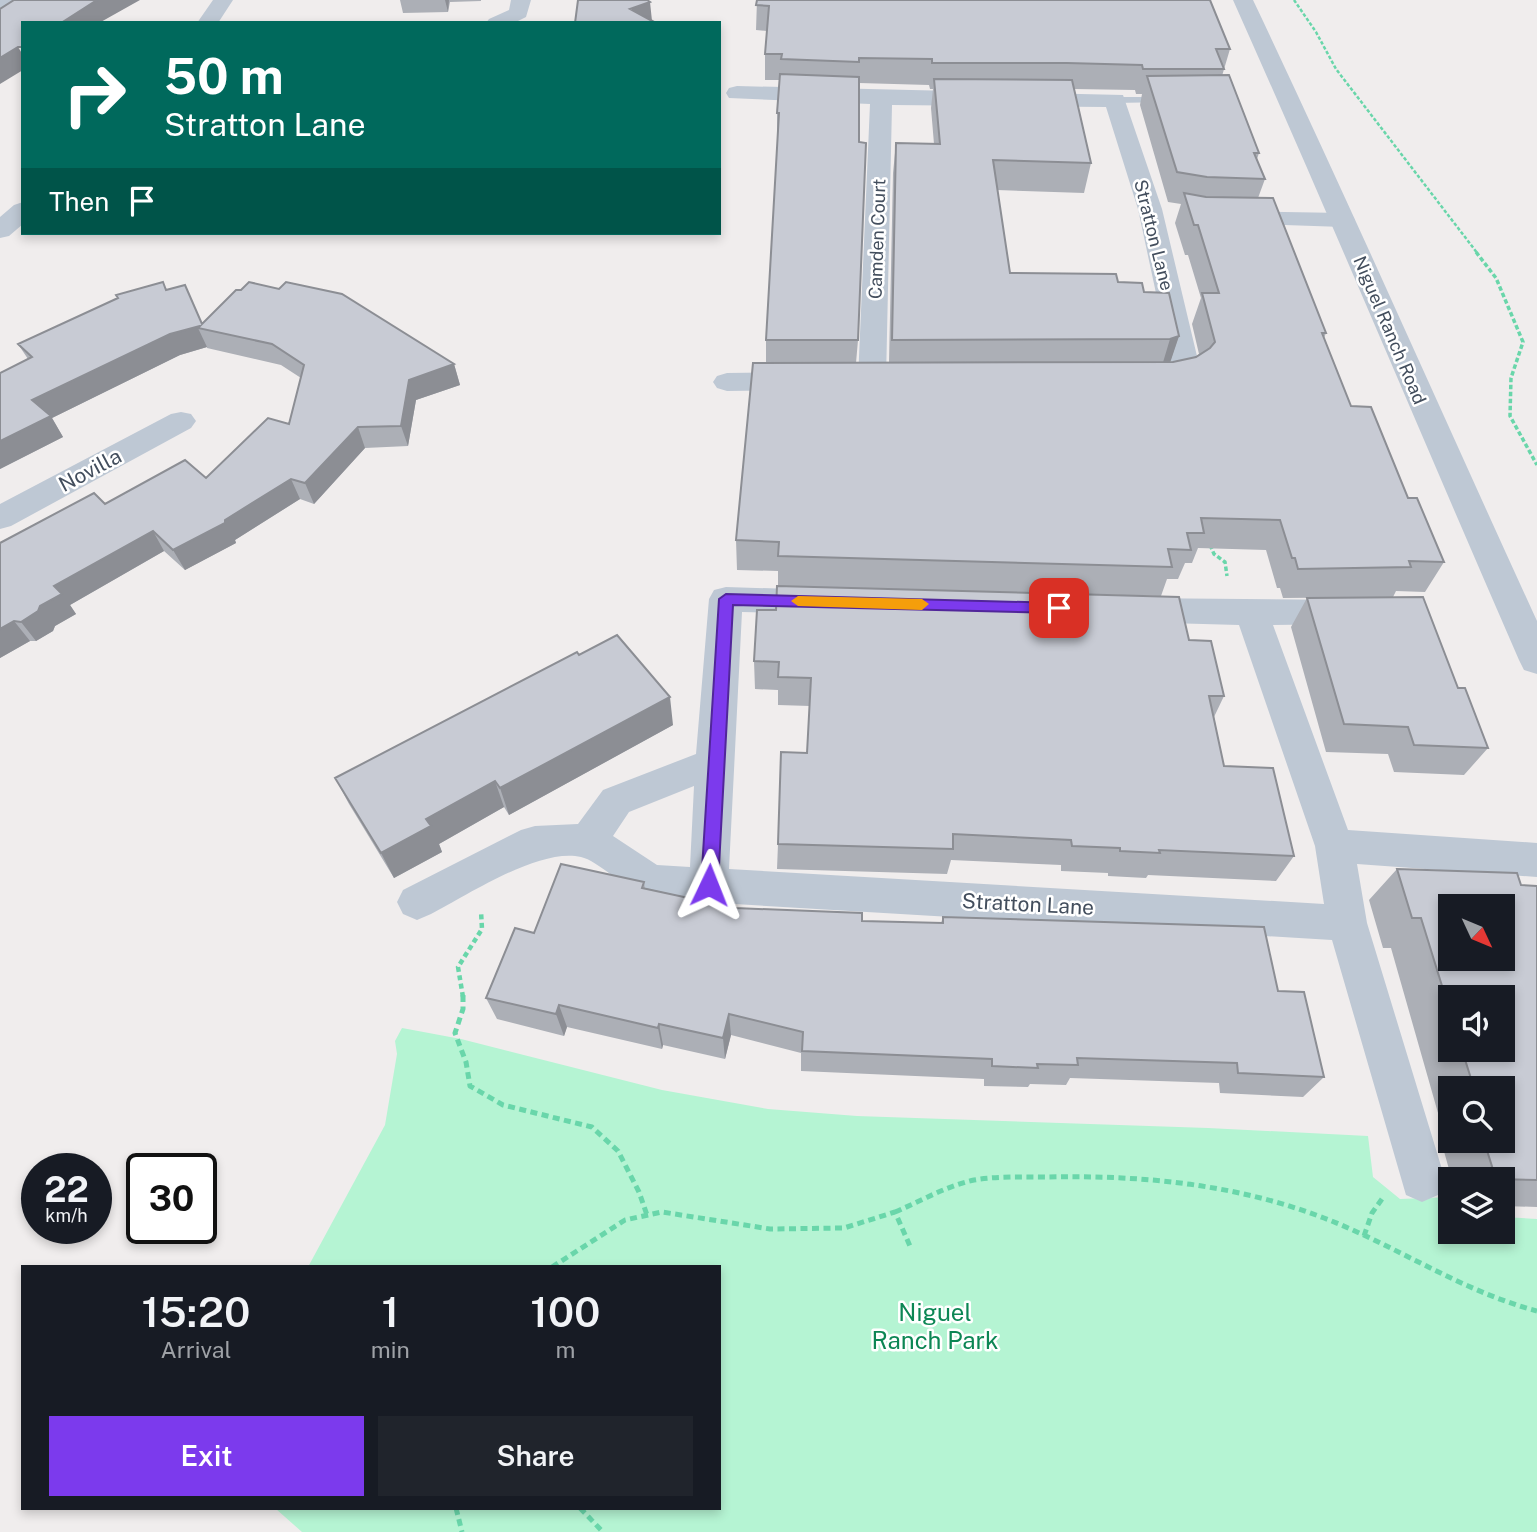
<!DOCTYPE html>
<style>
body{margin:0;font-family:"Public Sans",sans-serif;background:#20242c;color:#f1f3f6;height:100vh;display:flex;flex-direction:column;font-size:26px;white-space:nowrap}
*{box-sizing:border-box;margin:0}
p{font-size:23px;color:#9ea1a6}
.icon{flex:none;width:38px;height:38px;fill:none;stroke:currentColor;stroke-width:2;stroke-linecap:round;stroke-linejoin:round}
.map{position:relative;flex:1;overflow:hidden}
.drawer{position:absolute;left:21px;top:1265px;width:700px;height:245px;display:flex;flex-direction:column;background:#171b24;border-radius:0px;box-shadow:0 4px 10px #0003}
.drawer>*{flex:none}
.banner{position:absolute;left:21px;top:21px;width:700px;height:214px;border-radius:0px;box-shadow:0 4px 10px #0003;background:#00695c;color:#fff;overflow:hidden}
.needle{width:46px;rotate:134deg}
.tools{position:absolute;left:1438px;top:894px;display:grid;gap:14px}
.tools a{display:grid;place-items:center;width:77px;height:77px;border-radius:0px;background:#171b24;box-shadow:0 4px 10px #0003;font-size:35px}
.speed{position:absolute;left:21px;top:1153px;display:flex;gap:14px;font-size:35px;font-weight:700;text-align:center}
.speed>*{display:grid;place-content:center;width:91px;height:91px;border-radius:50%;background:#171b24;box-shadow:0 4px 10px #0003;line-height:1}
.speed small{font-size:18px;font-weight:400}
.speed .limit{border:4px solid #111;border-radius:10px;background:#fff;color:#111}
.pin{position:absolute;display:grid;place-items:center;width:60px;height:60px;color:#fff;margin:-30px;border-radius:14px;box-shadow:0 4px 10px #0006}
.me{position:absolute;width:77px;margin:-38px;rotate:2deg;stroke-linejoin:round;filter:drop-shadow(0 0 5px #0008)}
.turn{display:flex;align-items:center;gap:24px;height:147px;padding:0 28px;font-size:32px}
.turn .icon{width:91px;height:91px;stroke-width:2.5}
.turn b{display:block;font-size:49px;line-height:60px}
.then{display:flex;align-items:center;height:66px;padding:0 28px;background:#0003;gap:14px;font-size:26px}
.eta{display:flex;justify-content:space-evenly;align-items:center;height:119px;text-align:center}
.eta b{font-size:42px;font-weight:600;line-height:49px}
.button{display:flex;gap:14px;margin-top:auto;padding:14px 28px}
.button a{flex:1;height:80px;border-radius:0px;background:#7c3aed;color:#fff;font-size:28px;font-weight:600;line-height:80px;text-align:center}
.button a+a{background:#20242c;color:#f1f3f6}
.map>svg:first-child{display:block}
</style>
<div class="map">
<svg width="1537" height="1532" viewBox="0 0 1537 1532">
<rect width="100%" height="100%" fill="#f0eded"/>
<path fill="#b5f4d3" d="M 402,1028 L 461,1039 L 662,1090 L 768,1109 L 857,1116 L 1208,1128 L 1368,1136 L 1373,1177 L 1400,1199 L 1451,1197 L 1451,1232 L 1503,1232 L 1503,1217 L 1537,1219 L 1537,1532 L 302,1532 L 276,1509 L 719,1508 L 719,1267 L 308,1267 L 385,1125 L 397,1054 L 395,1041 Z"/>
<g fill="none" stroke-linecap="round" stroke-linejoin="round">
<path stroke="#69d6aa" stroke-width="2.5" stroke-dasharray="3.5 2" stroke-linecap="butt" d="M 1294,0 L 1316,32 L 1336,69 L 1478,254"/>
<path stroke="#69d6aa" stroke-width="3.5" stroke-dasharray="4.5 2.5" stroke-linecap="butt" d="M 1476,252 L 1496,278 L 1523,342 L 1511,378 L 1510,416 L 1537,465
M 1210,545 L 1214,554 L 1225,562 L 1227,576"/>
<path stroke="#69d6aa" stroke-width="4.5" stroke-dasharray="5 3.5" stroke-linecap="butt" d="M 463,997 L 458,967 L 482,929 L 481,911"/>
<path stroke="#69d6aa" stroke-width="5" stroke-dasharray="7 4.5" stroke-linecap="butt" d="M 463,995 L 463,1009 L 455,1033 L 466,1062 L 470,1086 L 503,1105 L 592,1127 L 618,1151 L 639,1192 L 647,1215
M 895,1212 C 921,1201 946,1186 974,1180 C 998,1176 1023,1177 1048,1177 C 1142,1175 1235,1184 1324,1218 C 1397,1246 1461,1291 1537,1311
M 1364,1236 L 1372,1213 L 1382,1199
M 552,1267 L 625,1220 L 662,1212 L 770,1229 L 844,1228 L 895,1212 L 910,1246
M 456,1508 L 462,1532
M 580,1508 L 603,1532"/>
<path fill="#bec8d4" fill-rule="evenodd" d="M 1164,97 L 1168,98 L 1168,102 L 1115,103 L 1110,100 L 1115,97 Z"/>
<path fill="#bec8d4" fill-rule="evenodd" d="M 0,0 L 15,0 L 7,7 L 0,9 Z
M 511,0 L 531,0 L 526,17 L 514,23 L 486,23 L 489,19 L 509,10 Z
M 737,86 L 1123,95 L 1162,209 L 1201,373 C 1190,389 1158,392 1141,387 L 1137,381 L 1141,375 L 1172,368 L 1138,209 L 1106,107 L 892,105 L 886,380 L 882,386 L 872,389 L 862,386 L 858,380 L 870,104 L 729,98 L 726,93 L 729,88 Z
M 1231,211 L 1343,213 L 1352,215 L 1355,220 L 1352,225 L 1343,227 L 1222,223 L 1219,218 L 1222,213 Z
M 802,372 L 812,375 L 816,381 L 812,387 L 802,390 L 727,391 L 717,388 L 713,382 L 717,376 L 727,373 Z
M 181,412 L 191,414 L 196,421 L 191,428 L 11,526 L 0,529 L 0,504 L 171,414 Z
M 726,587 L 825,590 L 837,593 L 842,602 L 837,611 L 825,614 L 742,612 L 729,869 L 1324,904 L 1315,846 L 1239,625 L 1131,622 L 1119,619 L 1114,610 L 1119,601 L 1131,598 L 1350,600 L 1362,603 L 1367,612 L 1362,621 L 1350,624 L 1273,625 L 1348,830 L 1537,843 L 1537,877 L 1357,864 L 1367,923 L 1445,1179 L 1438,1195 L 1422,1202 L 1406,1195 L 1332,940 L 650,899 C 628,891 597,860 581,857 C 540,847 468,895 431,914 L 417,920 L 403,914 L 397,902 L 403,890 L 521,830 L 535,826 L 578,824 L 603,790 L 696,754 L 709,599 L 714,590 ZM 694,786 L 690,867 L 657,865 L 613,836 L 629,812 Z"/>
<path fill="#bec8d4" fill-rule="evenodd" d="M 213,0 L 233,0 L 218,23 L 197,23 Z
M 1233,0 L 1253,0 C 1351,206 1442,414 1537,621 L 1537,674 L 1524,670 L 1519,660 C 1423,440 1331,219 1233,0 Z
M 23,202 L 23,224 L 9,236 L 0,238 L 0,217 L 14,205 Z"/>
</g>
<path fill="#acafb6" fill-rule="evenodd" d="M 400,0 L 481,0 L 481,1 L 450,2 L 448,12 L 403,13 Z
M 757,0 L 1230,49 L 1222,76 L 1259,153 L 1257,159 L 1265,179 L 1258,198 L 1326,333 L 1324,338 L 1351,406 L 1408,498 L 1444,562 L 1425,592 L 1396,591 L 1393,597 L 1283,598 L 1280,588 L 1277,588 L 1266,550 L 1198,548 L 1192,563 L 1185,563 L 1178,579 L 1167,579 L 1161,596 L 778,586 L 778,571 L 737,570 L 736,540 L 766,363 L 766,340 L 778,142 L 777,142 L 777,113 L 780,80 L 765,80 L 765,54 L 767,31 L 756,30 ZM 859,83 L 929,85 L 930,89 L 933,89 L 931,108 L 934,144 L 896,143 L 893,173 L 889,363 L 856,363 L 858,340 ZM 1074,89 L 1135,90 L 1136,94 L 1142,94 L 1140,105 L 1168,202 L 1181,204 L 1175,223 L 1185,255 L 1188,255 L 1201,298 L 1192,324 L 1199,354 L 1196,357 L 1170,362 L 1179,336 L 1144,292 L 1118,282 L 1010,273 L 997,190 L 1084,193 L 1091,163 Z
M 167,290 L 202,324 L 454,364 L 460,385 L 416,400 L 408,446 L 365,448 L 314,504 L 300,499 L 235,540 L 236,543 L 185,570 L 164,551 L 70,605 L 76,614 L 55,626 L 53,631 L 36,641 L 30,641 L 0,658 L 0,543 L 105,504 L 206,478 L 289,424 L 301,378 L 281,365 L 207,348 L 207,347 L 180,355 L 52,418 L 63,437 L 0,469 L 0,373 L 28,359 L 18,344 Z
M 1307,598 L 1458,688 L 1488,748 L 1464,775 L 1394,772 L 1388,754 L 1326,752 L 1291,627 Z
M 1189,640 L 1224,696 L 1214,717 L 1224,766 L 1294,856 L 1276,881 L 1148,875 L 1146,878 L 1108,876 L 1108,873 L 1061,871 L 1061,865 L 951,860 L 947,874 L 777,869 L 778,844 L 807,753 L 810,706 L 778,705 L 778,690 L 755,689 L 754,661 Z
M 579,655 L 673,725 L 509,815 L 504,807 L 439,844 L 442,852 L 394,878 L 349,804 L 335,778 Z
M 1397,869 L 1521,885 L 1537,886 L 1537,1207 L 1503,1206 L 1503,1180 L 1452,1180 L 1440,1137 L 1444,1134 L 1391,948 L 1383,948 L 1369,900 ZM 1451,998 L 1503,1050 L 1451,1050 ZM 1451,1088 L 1503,1088 L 1503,1141 L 1451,1141 Z
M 644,882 L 645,888 L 735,908 L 862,921 L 941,923 L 943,917 L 1278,991 L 1324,1077 L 1303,1097 L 1220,1093 L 1219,1083 L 1070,1078 L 1066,1085 L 1030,1084 L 1028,1087 L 984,1086 L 984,1079 L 801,1071 L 801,1053 L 731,1035 L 725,1059 L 663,1045 L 662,1049 L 567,1027 L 564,1036 L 497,1019 L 486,998 L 534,933 Z"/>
<path fill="#8c8e94" d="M 97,0 L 140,0 L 99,23 L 61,23 Z
M 445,0 L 449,0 L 448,12 Z
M 650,2 L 652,21 L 630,9 Z
M 18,47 L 23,55 L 23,70 L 0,84 L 0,58 Z
M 200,326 L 198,328 L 207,347 L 180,355 L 52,418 L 63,437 L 0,469 L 0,441 L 32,400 L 170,334 Z
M 1179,336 L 1169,366 L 1161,369 L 1170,339 Z
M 454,364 L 460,385 L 416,400 L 408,446 L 401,426 L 409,380 Z
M 358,427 L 365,448 L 314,504 L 305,483 Z
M 291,479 L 300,499 L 235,540 L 236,543 L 185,570 L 173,550 Z
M 153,531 L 164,551 L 70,605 L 76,614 L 55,626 L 53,631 L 36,641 L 21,622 L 40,606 L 54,586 Z
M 14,621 L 30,641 L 0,658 L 0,629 Z
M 670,697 L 673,725 L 509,815 L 500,788 Z
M 495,781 L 504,807 L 439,844 L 442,852 L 394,878 L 381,853 L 426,819 Z
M 559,1005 L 567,1027 L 564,1036 L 556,1014 Z
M 729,1014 L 731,1035 L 725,1059 L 723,1038 Z
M 659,1024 L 663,1045 L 662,1049 L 658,1028 Z"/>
<path fill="#c8cbd4" stroke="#8c8e94" stroke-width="2" fill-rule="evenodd" d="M 14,0 L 97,0 L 61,23 L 23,23 L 23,47 L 18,47 L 0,58 L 0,9 Z
M 578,0 L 647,0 L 650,2 L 630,9 L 656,23 L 575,23 Z
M 757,0 L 1210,0 L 1230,49 L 1216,49 L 1224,69 L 1143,69 L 1142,65 L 1067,63 L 932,63 L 932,59 L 859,58 L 859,62 L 781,59 L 782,54 L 765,54 L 769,6 L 756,5 Z
M 780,74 L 859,77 L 859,142 L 866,143 L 858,340 L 766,340 L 779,113 L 777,113 Z
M 1229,75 L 1259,153 L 1254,153 L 1265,179 L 1207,177 L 1177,172 L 1147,76 Z
M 934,79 L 1072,80 L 1091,163 L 993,160 L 1010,273 L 1116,274 L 1118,282 L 1142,283 L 1144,292 L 1169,293 L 1179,336 L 1170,339 L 892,340 L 896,143 L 940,144 Z
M 1184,193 L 1206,197 L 1273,198 L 1326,333 L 1322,333 L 1351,406 L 1371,407 L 1408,498 L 1417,498 L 1444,562 L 1409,561 L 1411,567 L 1298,569 L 1295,558 L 1292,558 L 1280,520 L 1201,518 L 1204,533 L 1187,533 L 1191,550 L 1168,549 L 1172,567 L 778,556 L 779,542 L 736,540 L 753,363 L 1173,362 L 1196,357 L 1210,348 L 1215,342 L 1202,293 L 1219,293 L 1198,225 L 1194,225 Z
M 163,282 L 166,290 L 185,285 L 202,324 L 236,290 L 241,290 L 249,282 L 279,289 L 286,282 L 342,294 L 454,364 L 409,380 L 401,426 L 358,427 L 305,483 L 291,479 L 225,520 L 225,523 L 173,550 L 153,531 L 54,586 L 62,594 L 40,606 L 38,611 L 21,622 L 14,621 L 0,629 L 0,543 L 94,493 L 105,504 L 185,460 L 206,478 L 268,418 L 289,424 L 304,365 L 272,344 L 198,328 L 200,326 L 170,334 L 32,400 L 51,416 L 0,441 L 0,373 L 32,357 L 18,344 L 118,298 L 116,295 Z
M 777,586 L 1179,597 L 1189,640 L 1211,641 L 1224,696 L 1209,696 L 1224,766 L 1273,768 L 1294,856 L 1159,850 L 1160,853 L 1120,851 L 1120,848 L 1072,846 L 1071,840 L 953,834 L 953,849 L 778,844 L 781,752 L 807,753 L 811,678 L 778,677 L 779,662 L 754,661 L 757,610 L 776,610 Z
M 1423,597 L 1458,688 L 1465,688 L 1488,748 L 1414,745 L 1408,727 L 1344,724 L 1307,598 Z
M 617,635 L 670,697 L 500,788 L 495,781 L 426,819 L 431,826 L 381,853 L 335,778 L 577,652 L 579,655 Z
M 561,864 L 644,882 L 642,888 L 735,908 L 862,913 L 862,921 L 943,923 L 943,917 L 1264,927 L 1278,991 L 1304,992 L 1324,1077 L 1238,1073 L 1237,1063 L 1077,1058 L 1078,1065 L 1037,1064 L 1038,1068 L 992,1066 L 992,1059 L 802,1051 L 803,1032 L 729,1014 L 723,1038 L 659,1024 L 658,1028 L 559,1005 L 556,1014 L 486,998 L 515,928 L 534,933 Z
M 1397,869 L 1517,873 L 1521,885 L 1537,886 L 1537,1180 L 1496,1179 L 1484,1141 L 1503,1141 L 1503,1088 L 1474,1088 L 1462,1050 L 1503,1050 L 1503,998 L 1451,998 L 1451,1015 L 1421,918 L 1412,918 ZM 1451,906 L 1503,906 L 1503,959 L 1451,959 Z"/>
<path fill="#7c3aed" stroke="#51269a" stroke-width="2" d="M 726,594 L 1059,603 L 1066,608 L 1059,613 L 733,605 L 718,885 L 715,891 L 709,893 L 703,891 L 701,885 L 719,599 Z"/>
<path fill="#f59e0b" d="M 798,596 L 922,599 L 929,604 L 922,610 L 798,606 L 791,601 Z"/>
<g text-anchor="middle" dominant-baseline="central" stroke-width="5" stroke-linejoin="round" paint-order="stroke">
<g font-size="18" fill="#434e5d" stroke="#fff">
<text transform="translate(1154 235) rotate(76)">Stratton Lane</text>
<text transform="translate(877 239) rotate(-88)">Camden Court</text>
<text transform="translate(1390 330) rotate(67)">Niguel Ranch Road</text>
</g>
<g font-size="21" fill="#434e5d" stroke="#fff">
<text transform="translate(90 470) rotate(-28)">Novilla</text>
<text transform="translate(1028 904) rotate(3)">Stratton Lane</text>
</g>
<g font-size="24" fill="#0c8654" stroke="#fff">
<text x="935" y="1312">Niguel<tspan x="935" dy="28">Ranch Park</tspan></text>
</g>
</g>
</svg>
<div class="tools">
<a><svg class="needle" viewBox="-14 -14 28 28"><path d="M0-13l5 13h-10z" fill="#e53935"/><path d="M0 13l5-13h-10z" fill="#9ea1a6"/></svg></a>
<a><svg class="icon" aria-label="sound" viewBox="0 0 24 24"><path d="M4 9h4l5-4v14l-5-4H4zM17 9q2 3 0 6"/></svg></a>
<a><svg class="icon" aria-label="search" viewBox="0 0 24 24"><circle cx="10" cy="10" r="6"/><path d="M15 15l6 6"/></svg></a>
<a><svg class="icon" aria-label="layers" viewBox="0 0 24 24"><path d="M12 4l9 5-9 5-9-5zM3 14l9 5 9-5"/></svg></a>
</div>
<div class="speed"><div>22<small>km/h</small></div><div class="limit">30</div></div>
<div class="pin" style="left:1059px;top:608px;background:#d93025"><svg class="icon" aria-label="arrive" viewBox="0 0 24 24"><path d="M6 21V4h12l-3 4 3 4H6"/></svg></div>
<svg class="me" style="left:709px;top:885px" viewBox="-20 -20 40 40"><path d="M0-17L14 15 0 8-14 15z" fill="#7c3aed" stroke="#fff" stroke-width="4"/></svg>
<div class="banner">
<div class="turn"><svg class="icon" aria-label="right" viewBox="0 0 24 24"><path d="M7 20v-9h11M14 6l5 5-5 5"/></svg><div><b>50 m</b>Stratton Lane</div></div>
<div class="then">Then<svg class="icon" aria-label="arrive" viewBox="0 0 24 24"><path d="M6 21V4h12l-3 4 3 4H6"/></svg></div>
</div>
<section class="drawer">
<div class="eta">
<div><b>15:20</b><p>Arrival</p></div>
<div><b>1</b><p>min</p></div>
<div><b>100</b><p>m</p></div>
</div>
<div class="button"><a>Exit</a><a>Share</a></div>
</section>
</div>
